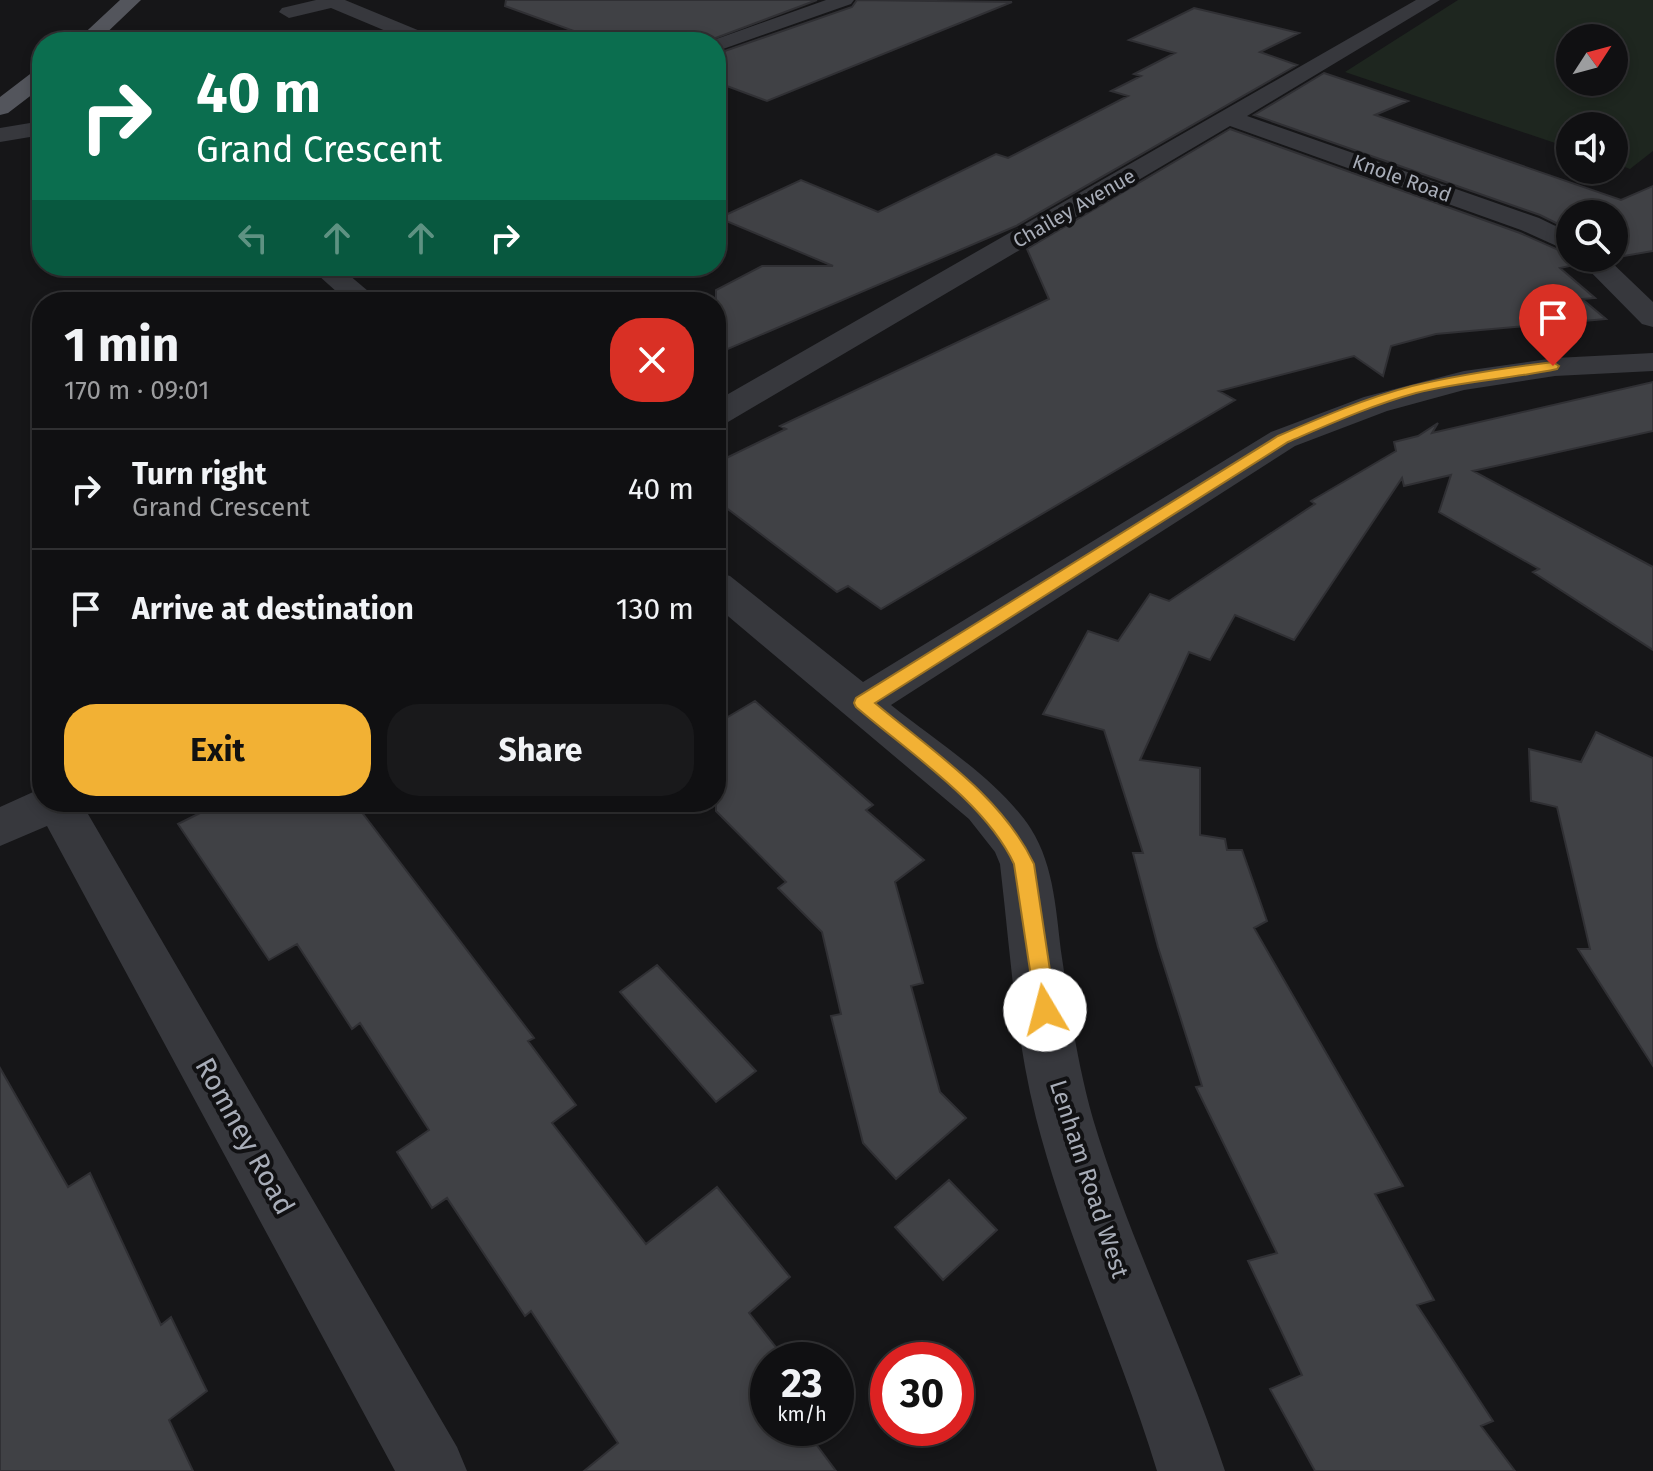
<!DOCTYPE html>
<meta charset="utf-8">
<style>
body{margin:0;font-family:"Fira Sans",sans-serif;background:#19191b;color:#f1f3f6;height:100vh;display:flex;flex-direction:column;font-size:30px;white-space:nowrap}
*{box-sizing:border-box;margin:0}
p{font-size:26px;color:#9c9d9f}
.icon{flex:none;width:44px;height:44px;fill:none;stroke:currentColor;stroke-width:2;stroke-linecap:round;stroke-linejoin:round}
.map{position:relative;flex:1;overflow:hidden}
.panel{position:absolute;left:32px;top:292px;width:694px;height:520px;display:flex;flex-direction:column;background:#101012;border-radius:32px;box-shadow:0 4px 12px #0003,0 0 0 2px #303032}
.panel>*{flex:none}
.top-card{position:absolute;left:32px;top:32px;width:694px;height:244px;border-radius:32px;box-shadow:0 4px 12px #0003,0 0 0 2px #303032;background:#0b6e4f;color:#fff;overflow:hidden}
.needle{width:52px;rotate:54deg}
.controls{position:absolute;left:1556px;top:24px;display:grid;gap:16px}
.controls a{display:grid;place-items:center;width:72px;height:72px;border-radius:50%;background:#101012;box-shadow:0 4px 12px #0003,0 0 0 2px #303032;font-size:40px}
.speed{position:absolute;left:750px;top:1342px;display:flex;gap:16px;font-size:40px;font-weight:700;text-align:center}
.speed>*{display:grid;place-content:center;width:104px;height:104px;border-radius:50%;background:#101012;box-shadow:0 4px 12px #0003,0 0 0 2px #303032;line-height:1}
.speed small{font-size:20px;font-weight:400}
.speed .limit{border:12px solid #d22;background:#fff;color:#111}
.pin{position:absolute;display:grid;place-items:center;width:68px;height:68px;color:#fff;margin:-82px -34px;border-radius:50% 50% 50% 0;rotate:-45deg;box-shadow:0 0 8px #0007}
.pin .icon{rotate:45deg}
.me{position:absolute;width:88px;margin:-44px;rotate:352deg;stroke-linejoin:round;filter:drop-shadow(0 0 6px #0008)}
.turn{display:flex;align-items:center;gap:28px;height:168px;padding:0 32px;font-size:36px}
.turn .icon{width:104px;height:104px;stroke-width:2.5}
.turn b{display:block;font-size:56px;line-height:68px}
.lanes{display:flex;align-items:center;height:76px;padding:0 32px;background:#0003;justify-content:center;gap:40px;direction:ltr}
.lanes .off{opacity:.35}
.round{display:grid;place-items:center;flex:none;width:84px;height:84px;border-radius:32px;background:#19191b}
.head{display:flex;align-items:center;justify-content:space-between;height:136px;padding:0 32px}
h1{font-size:48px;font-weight:700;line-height:60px}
.cta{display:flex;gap:16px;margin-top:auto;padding:16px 32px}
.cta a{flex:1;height:92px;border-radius:32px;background:#f2b134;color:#111;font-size:32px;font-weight:700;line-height:92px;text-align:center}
.cta a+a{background:#19191b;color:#f1f3f6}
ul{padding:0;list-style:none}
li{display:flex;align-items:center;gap:24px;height:120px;padding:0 32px;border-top:2px solid #303032}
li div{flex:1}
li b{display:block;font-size:30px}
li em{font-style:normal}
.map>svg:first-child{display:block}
</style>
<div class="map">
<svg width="1653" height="1471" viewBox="0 0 1653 1471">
<rect width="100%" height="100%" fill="#161618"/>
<path fill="#1e261f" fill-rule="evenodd" d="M 1458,0 L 1653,0 L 1653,151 L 1630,169 L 1614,163 L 1614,126 L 1570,126 L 1570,148 L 1345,72 ZM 1570,38 L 1614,38 L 1614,82 L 1570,82 Z"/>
<path fill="#404145" stroke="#303034" stroke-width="2" d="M 506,0 L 817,0 L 705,42 L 604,42 L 505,6 Z
M 857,0 L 1012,2 L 767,101 L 716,82 L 716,54 L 852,7 Z
M 1194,8 L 1299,33 L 1260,52 L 1297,65 L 1016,226 L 716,354 L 716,290 L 762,266 L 833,266 L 719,218 L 801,180 L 878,212 L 996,154 L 1008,158 L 1128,96 L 1111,91 L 1141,76 L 1134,74 L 1175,53 L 1129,40 Z
M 1324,73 L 1408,101 L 1375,115 L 1621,200 L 1653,186 L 1653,251 L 1612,258 L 1614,214 L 1570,214 L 1570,230 L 1540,215 L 1254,115 Z
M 1230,129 L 1520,233 L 1570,255 L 1579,264 L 1560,268 L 1595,298 L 1582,299 L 1606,319 L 1436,334 L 1391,346 L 1383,376 L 1354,356 L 1219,391 L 1235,400 L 881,609 L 848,586 L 837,592 L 716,500 L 716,463 L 786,429 L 780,426 L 1049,299 L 1027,249 Z
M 1653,382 L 1653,431 L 1473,471 L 1653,567 L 1653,650 L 1533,572 L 1539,569 L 1439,512 L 1451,475 L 1404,486 L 1402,478 L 1294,640 L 1235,615 L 1210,660 L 1189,652 L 1140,760 L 1200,768 L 1200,835 L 1225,839 L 1227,850 L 1242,850 L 1267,921 L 1254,928 L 1403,1186 L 1375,1194 L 1434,1300 L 1417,1305 L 1493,1421 L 1481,1426 L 1515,1471 L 1315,1471 L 1270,1389 L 1302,1375 L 1248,1261 L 1277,1253 L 1196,1087 L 1202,1086 L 1158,947 L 1133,853 L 1143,853 L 1104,730 L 1043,714 L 1088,631 L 1118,641 L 1150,594 L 1169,601 L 1315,504 L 1311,501 L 1396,451 L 1394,442 L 1418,436 L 1438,423 L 1432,433 Z
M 755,701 L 873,805 L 866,810 L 924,860 L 895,882 L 923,983 L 911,986 L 940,1092 L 966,1118 L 896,1179 L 863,1143 L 831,1016 L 841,1014 L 822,932 L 778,888 L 786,882 L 716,811 L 716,724 Z
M 1596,732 L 1653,758 L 1653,1066 L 1578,949 L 1590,949 L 1557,807 L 1531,801 L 1529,749 L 1581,762 Z
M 222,802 L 354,802 L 534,1038 L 528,1041 L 576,1105 L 552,1123 L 646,1244 L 717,1187 L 790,1277 L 749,1313 L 786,1360 L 768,1360 L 768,1428 L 804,1428 L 836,1471 L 584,1471 L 618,1443 L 531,1311 L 525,1316 L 447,1198 L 432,1208 L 397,1152 L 429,1130 L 360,1023 L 352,1029 L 297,944 L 269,960 L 178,824 Z
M 657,965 L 756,1071 L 716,1102 L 620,992 Z
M 0,1068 L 68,1187 L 90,1173 L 161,1325 L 171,1317 L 207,1391 L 169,1420 L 193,1471 L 0,1471 Z
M 949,1180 L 997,1230 L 943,1280 L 895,1227 Z"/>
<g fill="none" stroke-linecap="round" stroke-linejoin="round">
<path fill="#37383d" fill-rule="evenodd" d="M 316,0 L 345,0 L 437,38 L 440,42 L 412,42 L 331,8 L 289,18 L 279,12 L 282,8 Z
M 826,0 L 854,0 L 851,4 L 723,49 L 716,51 L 716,42 L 708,42 Z
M 1416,0 L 1440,0 L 1247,116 L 1539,218 L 1570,233 L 1570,252 L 1521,230 L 1230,126 L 728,422 L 716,425 L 716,401 Z
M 42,121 L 42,135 L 0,142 L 0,128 Z
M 1577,258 L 1607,258 L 1653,302 L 1653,327 L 1642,324 Z
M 332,266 L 342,269 L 381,302 L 348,302 L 318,275 L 322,269 Z
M 1653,353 L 1653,371 L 1555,376 L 1464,390 L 1387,411 L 1295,446 L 891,705 C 936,741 1000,781 1031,829 C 1055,867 1056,915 1062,958 C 1070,1012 1078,1066 1093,1119 C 1129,1239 1186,1352 1225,1471 L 1157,1471 C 1121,1352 1067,1239 1036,1118 C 1015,1035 1010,949 1000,864 L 995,852 L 969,819 L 716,606 L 716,572 L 730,576 L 863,682 L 1271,432 L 1364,397 L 1464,371 L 1555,358 Z
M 42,788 L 42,802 L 81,802 L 457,1447 L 467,1471 L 395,1471 L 47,826 L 0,846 L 0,807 Z"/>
<path fill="#53555c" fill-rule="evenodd" d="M 120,0 L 141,0 L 97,42 L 75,42 Z
M 42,69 L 42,87 L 8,113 L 0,115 L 0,97 L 34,71 Z"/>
</g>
<path fill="#f2b134" stroke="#9d7322" stroke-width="2" d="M 1553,362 L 1559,366 L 1557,369 C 1511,379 1462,381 1416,393 C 1372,405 1330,424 1288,442 L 875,703 C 932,751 1001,795 1034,864 L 1056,1010 L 1053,1017 L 1045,1020 L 1037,1017 L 1014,864 C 986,803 907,751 856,707 L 854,703 L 856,698 L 1278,436 C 1322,417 1366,398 1412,386 C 1458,375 1505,368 1553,362 Z"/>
<g text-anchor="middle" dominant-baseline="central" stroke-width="8" stroke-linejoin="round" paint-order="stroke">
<g font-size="20" fill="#a8adb8" stroke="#111113">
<text transform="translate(1402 178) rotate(20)">Knole Road</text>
<text transform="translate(1074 208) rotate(-30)">Chailey Avenue</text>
</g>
<g font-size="24" fill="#a8adb8" stroke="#111113">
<text transform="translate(1089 1179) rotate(72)">Lenham Road West</text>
</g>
<g font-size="28" fill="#a8adb8" stroke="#111113">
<text transform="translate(245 1136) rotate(61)">Romney Road</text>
</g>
</g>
</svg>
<div class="controls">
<a><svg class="needle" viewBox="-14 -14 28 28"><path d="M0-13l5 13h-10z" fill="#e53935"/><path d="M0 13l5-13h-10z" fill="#9c9d9f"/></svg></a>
<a><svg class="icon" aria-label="sound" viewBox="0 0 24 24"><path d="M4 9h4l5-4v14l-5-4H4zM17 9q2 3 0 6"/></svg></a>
<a><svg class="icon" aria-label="search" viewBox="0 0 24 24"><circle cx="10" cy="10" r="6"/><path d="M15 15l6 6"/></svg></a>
</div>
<div class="speed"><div>23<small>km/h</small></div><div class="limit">30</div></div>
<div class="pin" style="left:1553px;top:366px;background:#d93025"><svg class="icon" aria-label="arrive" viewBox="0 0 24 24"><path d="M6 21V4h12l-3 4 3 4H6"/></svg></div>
<svg class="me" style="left:1045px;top:1010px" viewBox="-20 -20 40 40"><circle r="19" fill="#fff"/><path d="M0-13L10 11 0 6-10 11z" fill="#f2b134"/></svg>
<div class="top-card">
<div class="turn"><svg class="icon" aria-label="right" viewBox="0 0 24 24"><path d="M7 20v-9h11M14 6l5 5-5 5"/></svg><div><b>40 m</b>Grand Crescent</div></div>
<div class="lanes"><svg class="icon off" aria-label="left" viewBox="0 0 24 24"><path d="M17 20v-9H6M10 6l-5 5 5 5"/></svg><svg class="icon off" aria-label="ahead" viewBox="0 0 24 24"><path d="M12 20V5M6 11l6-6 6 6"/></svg><svg class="icon off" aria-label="ahead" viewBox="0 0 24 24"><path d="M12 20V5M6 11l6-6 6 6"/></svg><svg class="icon" aria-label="right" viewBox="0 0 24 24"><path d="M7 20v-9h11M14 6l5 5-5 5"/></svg></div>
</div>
<section class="panel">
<div class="head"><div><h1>1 min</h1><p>170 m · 09:01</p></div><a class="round" style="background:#d93025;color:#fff"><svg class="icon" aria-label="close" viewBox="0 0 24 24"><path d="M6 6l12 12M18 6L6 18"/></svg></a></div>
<ul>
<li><svg class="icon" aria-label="right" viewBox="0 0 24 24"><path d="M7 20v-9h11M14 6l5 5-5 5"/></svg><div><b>Turn right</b><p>Grand Crescent</p></div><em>40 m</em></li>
<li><svg class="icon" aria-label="arrive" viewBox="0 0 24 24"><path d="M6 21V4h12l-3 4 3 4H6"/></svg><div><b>Arrive at destination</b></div><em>130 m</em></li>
</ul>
<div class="cta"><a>Exit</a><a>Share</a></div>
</section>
</div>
